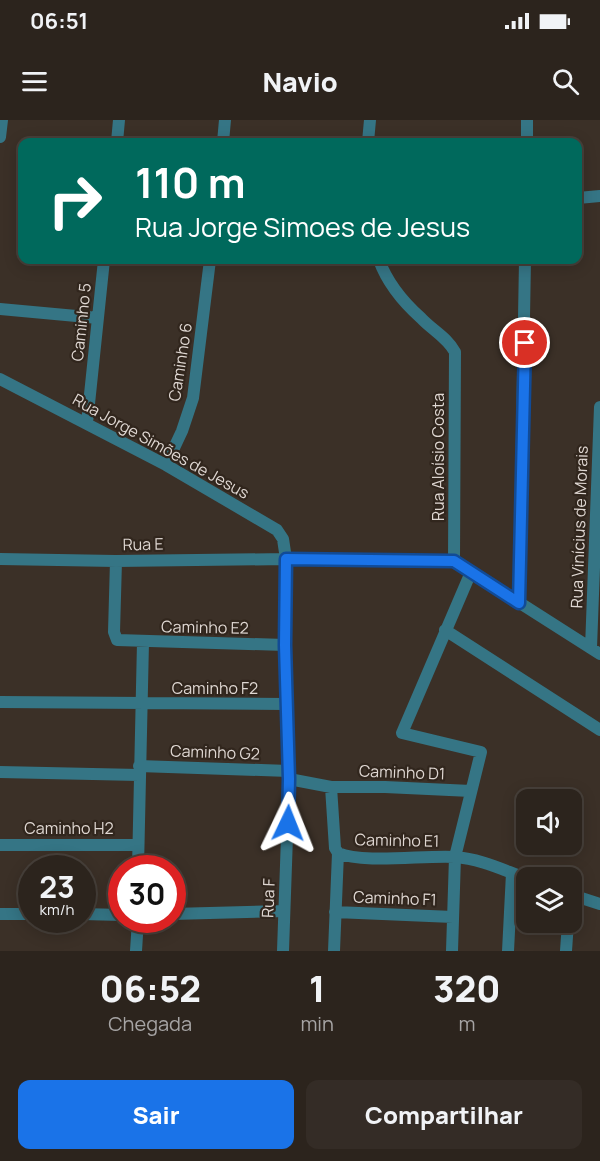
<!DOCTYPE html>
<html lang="pt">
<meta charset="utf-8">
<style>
body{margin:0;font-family:Manrope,sans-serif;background:#342c26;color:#f1f3f6;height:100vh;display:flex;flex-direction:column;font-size:22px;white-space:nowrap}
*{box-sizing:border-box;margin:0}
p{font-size:20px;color:#a6a4a4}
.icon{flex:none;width:33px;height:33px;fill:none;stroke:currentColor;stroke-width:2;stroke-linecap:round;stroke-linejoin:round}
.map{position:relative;height:831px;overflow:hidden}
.details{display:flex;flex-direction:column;background:#2c241d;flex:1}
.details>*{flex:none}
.hud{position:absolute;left:18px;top:18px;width:564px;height:126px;border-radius:12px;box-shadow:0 3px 15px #0003,0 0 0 2px #48413b;background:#00695c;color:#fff;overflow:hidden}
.fabs{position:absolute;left:516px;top:669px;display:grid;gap:12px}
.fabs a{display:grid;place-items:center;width:66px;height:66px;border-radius:12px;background:#2c241d;box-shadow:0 3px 15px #0003,0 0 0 2px #48413b;font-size:30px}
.speed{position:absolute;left:18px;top:735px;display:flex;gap:12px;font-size:30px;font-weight:700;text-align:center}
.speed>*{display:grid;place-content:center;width:78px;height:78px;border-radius:50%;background:#2c241d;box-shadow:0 3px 15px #0003,0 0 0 2px #48413b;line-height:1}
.speed small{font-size:15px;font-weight:400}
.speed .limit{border:9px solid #d22;background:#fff;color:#111}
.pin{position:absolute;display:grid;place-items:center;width:51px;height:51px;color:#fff;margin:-26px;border:3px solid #fff;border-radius:50%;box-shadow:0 2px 6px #0007}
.me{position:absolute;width:66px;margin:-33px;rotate:2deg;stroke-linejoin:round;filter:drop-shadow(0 0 4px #0008)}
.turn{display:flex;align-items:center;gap:21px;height:126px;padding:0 18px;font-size:27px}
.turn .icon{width:78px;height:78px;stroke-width:2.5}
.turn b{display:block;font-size:42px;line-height:51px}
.eta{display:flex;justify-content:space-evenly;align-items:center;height:102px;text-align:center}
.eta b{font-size:36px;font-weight:800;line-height:42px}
.action{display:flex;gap:12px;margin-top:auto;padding:12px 18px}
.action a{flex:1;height:69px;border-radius:12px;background:#1a73e8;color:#fff;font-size:24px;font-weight:800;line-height:69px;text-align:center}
.action a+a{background:#342c26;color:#f1f3f6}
.status{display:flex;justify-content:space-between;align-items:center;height:42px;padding:0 30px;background:#2c241d;direction:ltr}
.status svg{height:16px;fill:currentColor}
header{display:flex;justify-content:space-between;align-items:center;height:78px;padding:0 18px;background:#2c241d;font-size:27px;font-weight:800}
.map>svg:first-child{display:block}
</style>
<div class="status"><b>06:51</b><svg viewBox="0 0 49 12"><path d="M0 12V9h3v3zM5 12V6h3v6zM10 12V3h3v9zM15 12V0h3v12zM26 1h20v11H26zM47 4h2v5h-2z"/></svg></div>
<header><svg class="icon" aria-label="menu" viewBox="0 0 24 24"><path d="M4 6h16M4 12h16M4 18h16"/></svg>Navio<svg class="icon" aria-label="search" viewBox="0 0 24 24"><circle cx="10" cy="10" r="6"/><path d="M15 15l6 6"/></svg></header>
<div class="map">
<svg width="600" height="831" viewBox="0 0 600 831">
<rect width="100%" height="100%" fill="#3b3027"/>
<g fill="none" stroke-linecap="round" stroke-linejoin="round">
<path stroke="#357585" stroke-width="12" d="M 0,17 L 2,0
M 117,22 L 119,0
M 223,22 L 225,0
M 368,22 L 370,0
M 527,22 L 527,0
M 578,78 L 600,76
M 379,140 C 387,162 403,182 421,198 C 432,210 447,217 455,232 L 454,441
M 0,189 L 98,198
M 0,259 L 166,345 L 277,410 L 283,419 L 286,439 L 285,525 L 289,659 L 283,831
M 87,303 L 104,140
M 166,345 L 182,311 L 193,278 L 210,140
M 0,439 L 116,441 L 286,439 L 454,441 L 600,534
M 116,441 L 114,512 L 117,520 L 285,525
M 519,483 L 525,140
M 445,510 L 600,610
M 591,528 L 600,287
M 0,582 L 287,584
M 139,646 L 289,651
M 0,652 L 139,655
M 289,659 L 331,667 L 385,667 L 471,671
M 331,667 L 335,728 L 338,733 L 334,831
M 0,725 L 138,725
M 338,733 C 364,744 424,735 455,737 C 481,739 503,750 526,758
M 138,748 L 143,522
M 572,775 L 600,784
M 335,792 L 453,797
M 0,794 L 32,794
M 82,794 L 122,795
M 172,794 L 284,791
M 136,831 L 138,800
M 452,831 L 455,737 L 481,632 L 402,613 L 471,452
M 508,831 L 512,753
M 566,831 L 568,802"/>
</g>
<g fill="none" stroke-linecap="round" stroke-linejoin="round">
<g stroke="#114b97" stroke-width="15">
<path id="route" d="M 288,703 L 289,659 L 285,525 L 286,439 L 454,441 L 519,483 L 525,223"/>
</g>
<use href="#route" stroke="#1a73e8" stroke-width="10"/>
</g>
<g text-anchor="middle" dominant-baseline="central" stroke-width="4.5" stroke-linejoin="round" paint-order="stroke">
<g font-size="16" fill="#dfd7d2" stroke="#31261d">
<text transform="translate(81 202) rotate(-84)">Caminho 5</text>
<text transform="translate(180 242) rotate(-81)">Caminho 6</text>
<text transform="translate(161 326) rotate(29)">Rua Jorge Simões de Jesus</text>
<text transform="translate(438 337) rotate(-90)">Rua Aloísio Costa</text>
<text transform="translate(579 407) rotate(-88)">Rua Vinícius de Morais</text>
<text transform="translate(143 424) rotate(-1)">Rua E</text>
<text transform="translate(205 507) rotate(1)">Caminho E2</text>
<text x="215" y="568">Caminho F2</text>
<text transform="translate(215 632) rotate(2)">Caminho G2</text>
<text transform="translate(402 652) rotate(2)">Caminho D1</text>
<text x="69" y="708">Caminho H2</text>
<text transform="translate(397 720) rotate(1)">Caminho E1</text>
<text transform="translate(268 778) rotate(-88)">Rua F</text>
<text transform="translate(395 778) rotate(2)">Caminho F1</text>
</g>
</g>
</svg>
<div class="fabs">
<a><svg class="icon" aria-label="sound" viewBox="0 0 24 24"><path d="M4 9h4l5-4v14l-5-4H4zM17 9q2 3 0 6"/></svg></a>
<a><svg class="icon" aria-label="layers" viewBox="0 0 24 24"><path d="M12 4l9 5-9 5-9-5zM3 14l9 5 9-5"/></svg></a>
</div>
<div class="speed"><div>23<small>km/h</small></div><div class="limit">30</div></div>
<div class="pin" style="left:525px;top:223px;background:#d93025"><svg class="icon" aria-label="arrive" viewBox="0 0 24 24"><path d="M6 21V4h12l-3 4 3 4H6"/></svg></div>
<svg class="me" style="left:288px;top:703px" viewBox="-20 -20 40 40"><path d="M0-17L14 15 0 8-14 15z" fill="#1a73e8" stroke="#fff" stroke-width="4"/></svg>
<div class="hud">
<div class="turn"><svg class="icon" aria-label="right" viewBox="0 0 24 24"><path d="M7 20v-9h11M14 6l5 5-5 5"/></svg><div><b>110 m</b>Rua Jorge Simoes de Jesus</div></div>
</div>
</div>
<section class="details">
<div class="eta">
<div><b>06:52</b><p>Chegada</p></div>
<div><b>1</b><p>min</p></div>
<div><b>320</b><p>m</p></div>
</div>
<div class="action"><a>Sair</a><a>Compartilhar</a></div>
</section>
